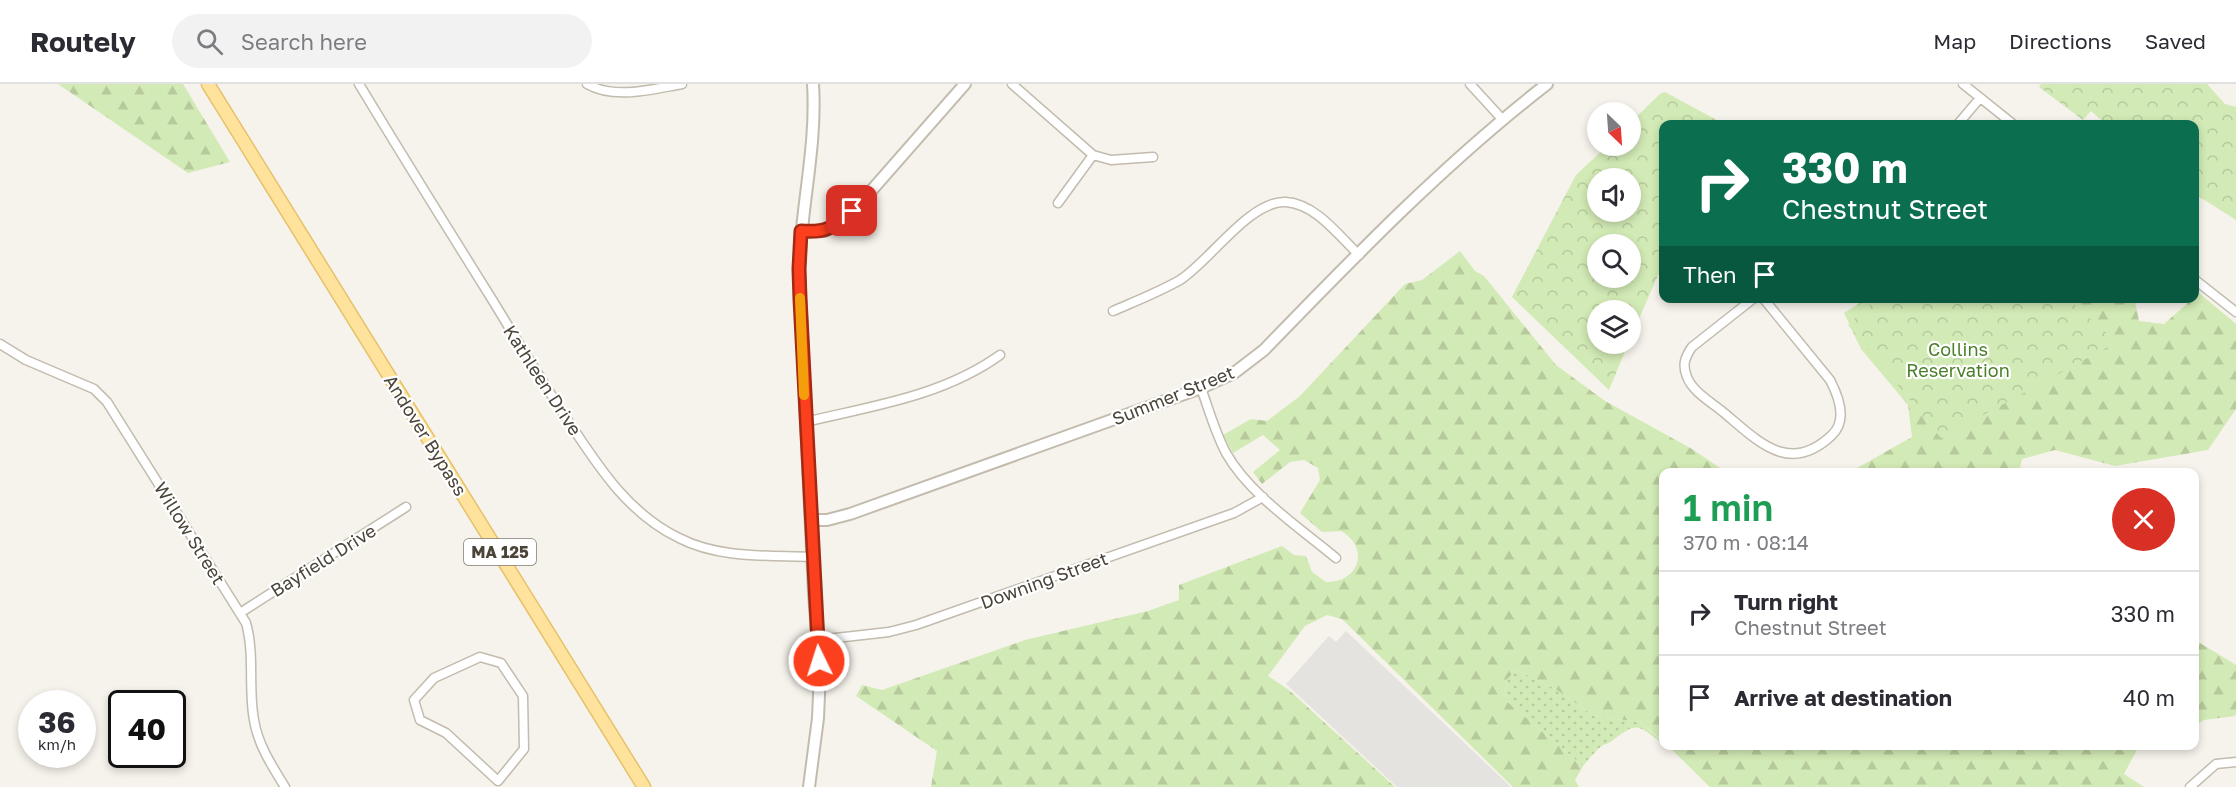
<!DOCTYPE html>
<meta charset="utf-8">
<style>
body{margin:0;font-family:"Golos Text",sans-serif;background:#f2f2f3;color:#2b2b33;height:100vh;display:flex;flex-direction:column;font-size:22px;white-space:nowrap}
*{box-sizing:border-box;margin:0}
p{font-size:20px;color:#7c7c81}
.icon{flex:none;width:33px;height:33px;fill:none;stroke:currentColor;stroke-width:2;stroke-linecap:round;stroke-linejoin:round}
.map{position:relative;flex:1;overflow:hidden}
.sheet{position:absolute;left:1659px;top:384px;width:540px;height:282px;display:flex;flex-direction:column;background:#fff;border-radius:12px;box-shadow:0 3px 9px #0003}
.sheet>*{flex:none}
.guide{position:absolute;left:1659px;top:36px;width:540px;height:183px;border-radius:12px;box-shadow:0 3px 9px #0003;background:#0b6e4f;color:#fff;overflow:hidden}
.needle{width:39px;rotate:155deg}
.buttons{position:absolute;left:1587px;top:18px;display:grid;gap:12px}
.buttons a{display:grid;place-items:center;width:54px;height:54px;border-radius:50%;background:#fff;box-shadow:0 3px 9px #0003;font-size:30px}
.speed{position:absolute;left:18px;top:606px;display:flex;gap:12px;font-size:30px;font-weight:700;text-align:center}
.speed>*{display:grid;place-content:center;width:78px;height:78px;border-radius:50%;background:#fff;box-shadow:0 3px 9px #0003;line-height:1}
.speed small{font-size:15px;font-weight:400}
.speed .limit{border:3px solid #111;border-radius:9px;background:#fff;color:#111}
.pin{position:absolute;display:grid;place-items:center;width:51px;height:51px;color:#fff;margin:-26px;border-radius:12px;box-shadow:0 3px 9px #0006}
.me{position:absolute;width:66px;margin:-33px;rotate:356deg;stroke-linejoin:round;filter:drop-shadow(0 0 4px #0008)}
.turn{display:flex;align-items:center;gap:21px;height:126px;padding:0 24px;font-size:27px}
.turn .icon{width:78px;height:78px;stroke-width:2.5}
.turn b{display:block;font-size:42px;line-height:51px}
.then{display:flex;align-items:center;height:57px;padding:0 24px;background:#0003;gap:12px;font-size:22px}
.round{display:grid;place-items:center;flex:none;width:63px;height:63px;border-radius:32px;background:#f2f2f3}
.summary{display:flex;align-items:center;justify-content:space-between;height:102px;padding:0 24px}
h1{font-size:36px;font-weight:600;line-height:45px;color:#1e9e55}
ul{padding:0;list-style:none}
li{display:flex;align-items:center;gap:18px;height:84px;padding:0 24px;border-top:2px solid #e1e1e2}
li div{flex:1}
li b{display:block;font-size:22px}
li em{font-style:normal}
header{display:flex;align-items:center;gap:36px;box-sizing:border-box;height:84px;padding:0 30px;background:#fff;border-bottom:2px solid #e1e1e2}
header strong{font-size:28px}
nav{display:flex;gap:33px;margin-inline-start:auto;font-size:21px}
.search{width:420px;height:54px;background:#f2f2f3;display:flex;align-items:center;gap:15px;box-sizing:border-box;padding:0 21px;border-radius:33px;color:#7c7c81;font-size:22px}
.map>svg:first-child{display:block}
</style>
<header>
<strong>Routely</strong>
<div class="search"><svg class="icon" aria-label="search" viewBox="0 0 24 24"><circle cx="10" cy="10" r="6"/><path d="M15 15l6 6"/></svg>Search here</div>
<nav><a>Map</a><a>Directions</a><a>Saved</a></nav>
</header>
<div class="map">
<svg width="2236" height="703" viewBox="0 0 2236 703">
<defs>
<pattern id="grass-dots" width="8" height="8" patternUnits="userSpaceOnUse" patternTransform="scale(1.5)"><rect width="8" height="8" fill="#d2eab5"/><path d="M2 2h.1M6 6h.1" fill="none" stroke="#b6ca9c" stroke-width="1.8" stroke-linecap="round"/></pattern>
<pattern id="forest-firs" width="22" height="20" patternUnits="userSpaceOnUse" patternTransform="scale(1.5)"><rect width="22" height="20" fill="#d2eab5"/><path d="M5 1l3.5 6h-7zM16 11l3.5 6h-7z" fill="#b6ca9c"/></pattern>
<pattern id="park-crowns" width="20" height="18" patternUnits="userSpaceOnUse" patternTransform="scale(1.5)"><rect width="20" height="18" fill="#d2eab5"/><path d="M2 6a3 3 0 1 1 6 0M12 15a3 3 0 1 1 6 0" fill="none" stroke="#b6ca9c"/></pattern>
</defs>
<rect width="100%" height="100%" fill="#f6f3ec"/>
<path fill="url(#grass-dots)" d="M 1517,586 L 1554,604 L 1594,632 L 1640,638 L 1663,658 L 1664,661 C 1638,641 1638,636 1612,657 C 1609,659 1606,660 1603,661 C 1596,666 1589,675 1583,682 L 1504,615 L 1507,595 Z"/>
<path fill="url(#forest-firs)" d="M 58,0 L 183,0 L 230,78 L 188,89 Z
M 1460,167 L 1475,187 L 1484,192 L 1556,281 L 1605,317 L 1692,365 L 1726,388 L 1664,388 L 1663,657 L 1640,638 L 1594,632 L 1554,604 L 1517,586 L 1507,595 L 1504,615 L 1583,682 L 1575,696 L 1579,703 L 1513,703 L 1342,535 L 1327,531 L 1305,542 L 1268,592 L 1289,606 L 1395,703 L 931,703 L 937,667 L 856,612 L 862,601 L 882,606 L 1025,556 L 1148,527 L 1179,516 L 1179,501 L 1282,462 L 1294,471 L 1306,472 L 1312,488 L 1326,498 C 1360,499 1370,463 1341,447 L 1322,448 L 1300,429 L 1320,396 L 1318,384 L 1304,376 L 1290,378 L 1262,400 L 1253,388 L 1280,366 L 1263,351 L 1233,369 L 1223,351 L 1251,335 L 1267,337 L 1300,312 L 1405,200 L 1422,196 Z
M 2199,209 L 2236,240 L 2236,325 L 2208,366 L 2115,382 L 2055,366 L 2022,375 L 2019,388 L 1850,388 L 1912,353 L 1908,321 L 1861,265 L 1844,229 L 1866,215 L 2136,214 L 2135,217 L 2139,237 L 2164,240 Z
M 2195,556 L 2236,581 L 2236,629 L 2235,632 L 2204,636 L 2195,642 Z
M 1668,662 L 2139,662 L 2124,690 L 2144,703 L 1710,703 Z"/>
<path fill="url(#park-crowns)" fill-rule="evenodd" d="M 2041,0 L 2207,0 L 2225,20 L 2236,23 L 2236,136 L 2195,110 L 2194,40 L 2106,40 L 2091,27 L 2083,36 L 2039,3 Z
M 1665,8 L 1724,40 L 1664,40 L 1663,180 L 1631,253 L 1630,226 L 1598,226 L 1598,260 L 1628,260 L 1609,306 L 1512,213 L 1576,91 L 1607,62 L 1630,62 L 1631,38 L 1660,10 ZM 1598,94 L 1630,94 L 1630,128 L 1598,128 ZM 1598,160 L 1630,160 L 1630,194 L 1598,194 Z
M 1876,215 L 2068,215 L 2117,258 L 1941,354 L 1848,241 Z"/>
<path fill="#e5e3e0" d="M 1346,547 L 1511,703 L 1397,703 L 1286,600 L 1329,552 L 1336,558 Z"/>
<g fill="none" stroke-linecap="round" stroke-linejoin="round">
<g stroke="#c2bbae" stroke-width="11">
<path id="minor" d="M 359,0 C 403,73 448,145 493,217 C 516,255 539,292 563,329 C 595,377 625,428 679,454 C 720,475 768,471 813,473
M 587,0 C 615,16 653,5 682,0
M 1012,0 L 1093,71 L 1111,76 L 1153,73
M 1470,0 L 1502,35
M 1963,0 L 2013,40
M 1958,40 L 1980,14
M 1058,119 L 1093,71
M 2194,195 L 2236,228
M 1754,214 L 1692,263 C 1685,273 1682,281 1687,293 C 1693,308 1711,318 1723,328 C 1758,357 1789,392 1832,351 C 1848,336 1839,313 1830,296 L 1763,214
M 1113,227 C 1136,217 1159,208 1180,196 C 1210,177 1250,116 1286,118 C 1316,120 1339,152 1359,171
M 0,260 L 26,276 L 94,305 L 107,318 L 246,539 C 255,571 248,604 254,636 C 258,661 272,682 285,703
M 1201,304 C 1209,326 1215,348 1226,369 C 1249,410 1300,444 1336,474
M 805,338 C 872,322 943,312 1000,271
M 240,529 L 406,423
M 818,556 L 889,548 L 916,541 L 1234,429 L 1263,413
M 480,573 L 501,579 L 523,612 L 524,665 L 498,697 L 446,649 L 420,636 L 414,616 L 434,594 Z
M 2190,703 L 2216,680 L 2236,678"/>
</g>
<g stroke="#c2bbae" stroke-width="14">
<path id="tertiary" d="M 801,147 L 825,147 L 845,134 L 864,115 L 965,0
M 811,436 L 827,436 L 850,430 L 1201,304 L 1234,289 L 1264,266 C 1354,173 1445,79 1547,0
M 809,703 L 818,634 L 820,588 L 814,509 L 799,185 C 801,123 817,62 813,0"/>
</g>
<g stroke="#e6c16a" stroke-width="15">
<path id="primary" d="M 208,0 L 644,703"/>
</g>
<use href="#minor" stroke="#fff" stroke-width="8"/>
<use href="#tertiary" stroke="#fff" stroke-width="10"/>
<use href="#primary" stroke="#ffe39c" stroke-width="12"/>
</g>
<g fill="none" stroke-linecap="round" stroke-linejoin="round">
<g stroke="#a42913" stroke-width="15">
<path id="route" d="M 819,577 L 800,215 L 799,185 L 801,147 C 826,149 833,144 852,127"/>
</g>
<use href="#route" stroke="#fc3f1d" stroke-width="10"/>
<path stroke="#f59e0b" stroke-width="10" d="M 800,214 L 804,311"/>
</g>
<g text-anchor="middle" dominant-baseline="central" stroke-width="4.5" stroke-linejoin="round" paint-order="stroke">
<rect fill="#fff" stroke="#817c74" stroke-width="1.5" x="464" y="455" width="72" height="26" rx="4.5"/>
<g font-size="16" font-weight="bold" fill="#4b4439">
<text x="500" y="468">MA 125</text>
</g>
<g font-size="18" fill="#4a7f2a" stroke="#fff">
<text x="1958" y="265">Collins<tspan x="1958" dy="21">Reservation</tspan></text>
</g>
<g font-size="18" fill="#4b4439" stroke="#fff">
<text transform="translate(543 296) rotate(57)">Kathleen Drive</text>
<text transform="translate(1173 311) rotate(-22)">Summer Street</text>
<text transform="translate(426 351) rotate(58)">Andover Bypass</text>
<text transform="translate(190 449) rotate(58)">Willow Street</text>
<text transform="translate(323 476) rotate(-32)">Bayfield Drive</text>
<text transform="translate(1044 496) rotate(-20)">Downing Street</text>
</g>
</g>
</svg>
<div class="buttons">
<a><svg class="needle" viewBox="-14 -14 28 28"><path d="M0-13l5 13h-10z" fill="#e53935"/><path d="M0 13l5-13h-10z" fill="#7c7c81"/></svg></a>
<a><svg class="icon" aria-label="sound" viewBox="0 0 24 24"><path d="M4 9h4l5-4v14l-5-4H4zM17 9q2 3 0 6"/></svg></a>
<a><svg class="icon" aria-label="search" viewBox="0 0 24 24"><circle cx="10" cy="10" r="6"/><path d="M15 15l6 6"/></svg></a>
<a><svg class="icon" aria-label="layers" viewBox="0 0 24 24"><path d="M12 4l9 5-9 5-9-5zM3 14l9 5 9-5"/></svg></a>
</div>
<div class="speed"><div>36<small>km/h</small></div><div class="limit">40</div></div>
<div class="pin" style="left:852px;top:127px;background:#d93025"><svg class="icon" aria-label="arrive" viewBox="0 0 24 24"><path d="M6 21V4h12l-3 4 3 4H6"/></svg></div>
<svg class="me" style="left:819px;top:577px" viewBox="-20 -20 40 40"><circle r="17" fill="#fc3f1d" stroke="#fff" stroke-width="3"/><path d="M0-11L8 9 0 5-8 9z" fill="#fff"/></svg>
<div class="guide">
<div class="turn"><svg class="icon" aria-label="right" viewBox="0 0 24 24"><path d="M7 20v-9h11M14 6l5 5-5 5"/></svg><div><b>330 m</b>Chestnut Street</div></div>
<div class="then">Then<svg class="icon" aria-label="arrive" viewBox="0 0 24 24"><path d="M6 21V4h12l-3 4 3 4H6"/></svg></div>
</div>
<section class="sheet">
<div class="summary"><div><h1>1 min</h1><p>370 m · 08:14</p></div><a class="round" style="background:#d93025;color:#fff"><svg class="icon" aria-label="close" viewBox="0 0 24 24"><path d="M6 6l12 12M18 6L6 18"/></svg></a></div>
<ul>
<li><svg class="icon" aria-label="right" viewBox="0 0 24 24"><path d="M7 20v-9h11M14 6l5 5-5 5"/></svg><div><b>Turn right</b><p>Chestnut Street</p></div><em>330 m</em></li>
<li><svg class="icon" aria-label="arrive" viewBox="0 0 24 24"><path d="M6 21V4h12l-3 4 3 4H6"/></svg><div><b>Arrive at destination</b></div><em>40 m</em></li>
</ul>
</section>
</div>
